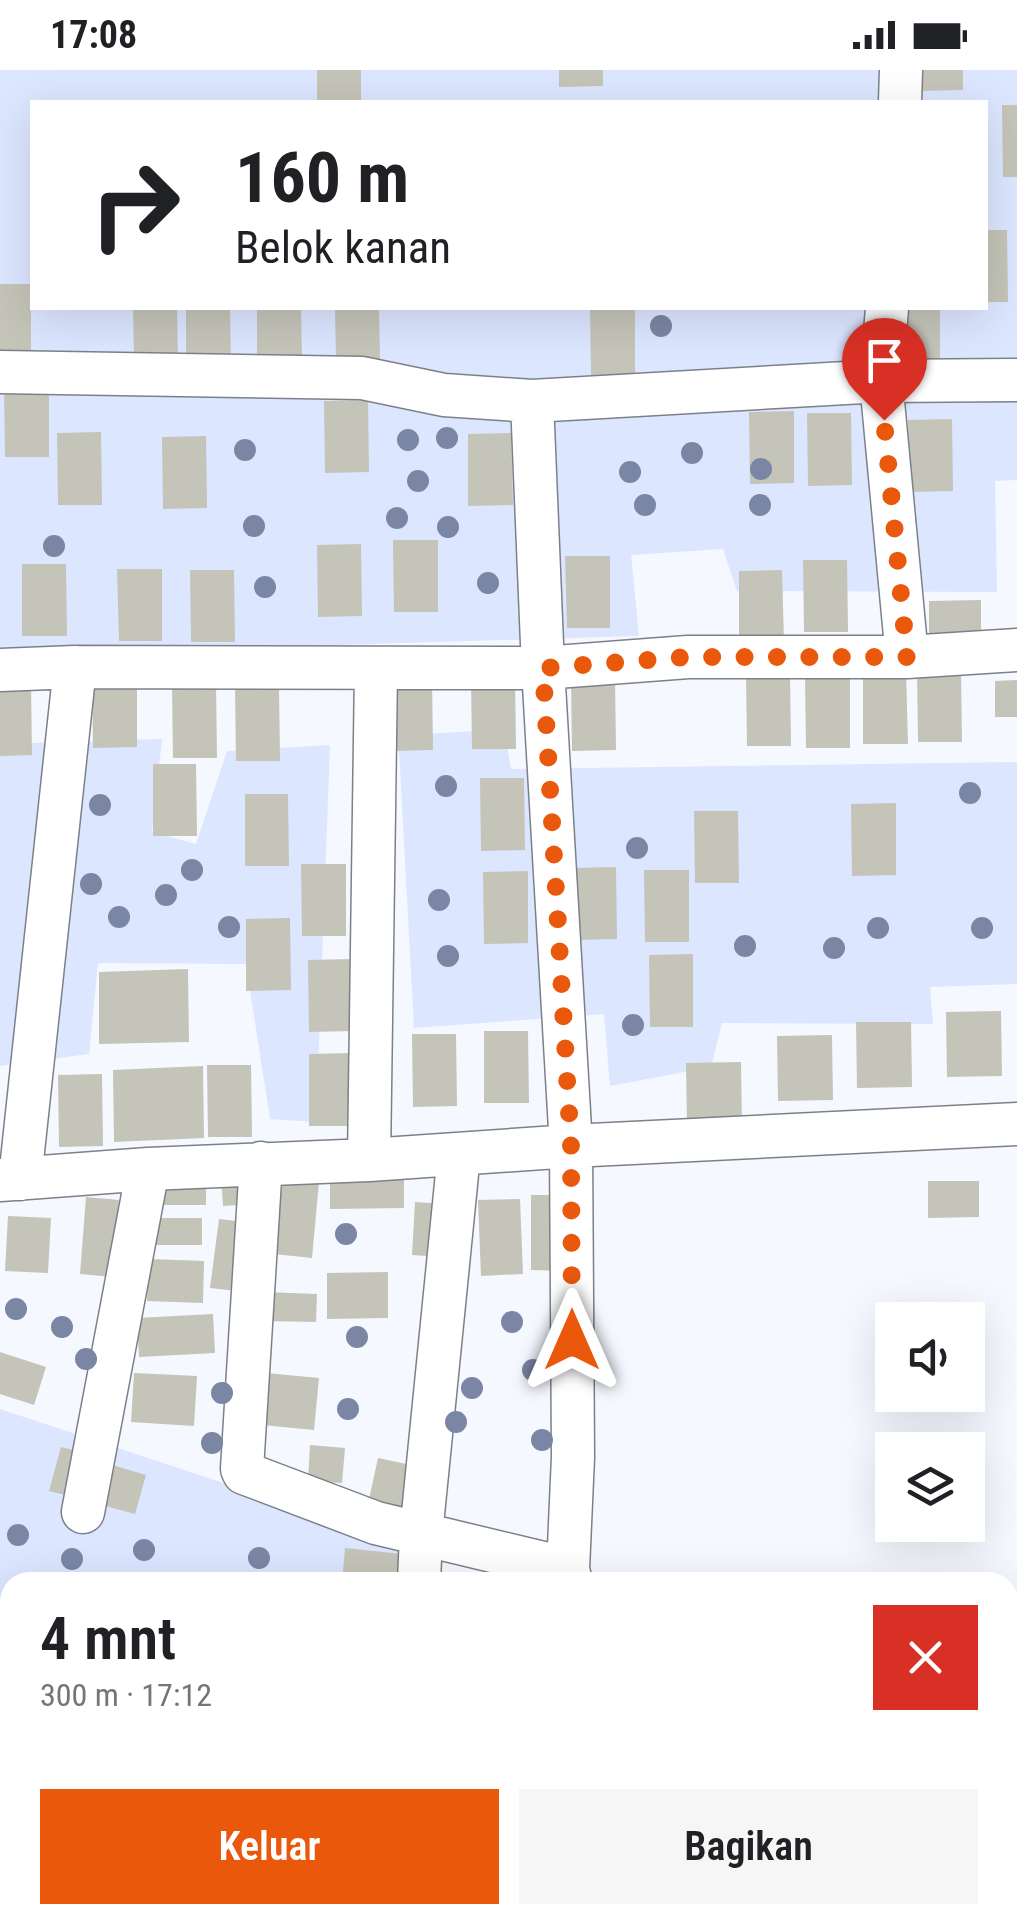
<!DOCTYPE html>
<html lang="id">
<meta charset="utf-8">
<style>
body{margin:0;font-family:"Roboto Condensed",sans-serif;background:#f6f6f6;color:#202124;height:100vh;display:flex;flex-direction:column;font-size:38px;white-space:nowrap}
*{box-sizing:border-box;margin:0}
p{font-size:32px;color:#757577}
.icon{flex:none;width:55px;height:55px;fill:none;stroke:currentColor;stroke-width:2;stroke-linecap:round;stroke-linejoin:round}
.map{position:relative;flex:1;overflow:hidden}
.details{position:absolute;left:0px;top:1502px;width:1018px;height:352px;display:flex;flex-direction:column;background:#fff;border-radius:30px 30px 0 0;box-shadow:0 10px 40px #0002}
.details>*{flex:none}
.top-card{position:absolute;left:30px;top:30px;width:958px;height:210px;border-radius:0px;box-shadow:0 10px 40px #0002;background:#fff;color:#202124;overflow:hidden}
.fabs{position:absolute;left:875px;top:1232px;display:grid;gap:20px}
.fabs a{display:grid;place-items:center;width:110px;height:110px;border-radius:0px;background:#fff;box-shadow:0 10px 40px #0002;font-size:50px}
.pin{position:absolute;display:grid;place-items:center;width:85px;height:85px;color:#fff;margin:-102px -42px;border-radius:50% 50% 50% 0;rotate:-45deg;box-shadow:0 0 10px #0007}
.pin .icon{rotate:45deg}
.me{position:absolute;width:110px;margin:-55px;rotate:0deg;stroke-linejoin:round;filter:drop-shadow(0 0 8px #0008)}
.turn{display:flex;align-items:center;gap:35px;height:210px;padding:0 40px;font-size:45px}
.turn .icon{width:130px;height:130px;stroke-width:2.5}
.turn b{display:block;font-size:70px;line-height:85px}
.round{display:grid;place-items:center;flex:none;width:105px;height:105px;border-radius:0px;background:#f6f6f6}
.headline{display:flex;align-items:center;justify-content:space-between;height:170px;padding:0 40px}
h1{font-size:60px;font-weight:600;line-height:75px}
.cta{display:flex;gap:20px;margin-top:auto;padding:20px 40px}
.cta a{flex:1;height:115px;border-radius:0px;background:#ea580c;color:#fff;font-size:40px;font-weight:600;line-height:115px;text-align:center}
.cta a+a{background:#f6f6f6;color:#202124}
.status{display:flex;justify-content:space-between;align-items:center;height:70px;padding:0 50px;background:#fff;direction:ltr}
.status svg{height:28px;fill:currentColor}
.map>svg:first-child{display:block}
</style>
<div class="status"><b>17:08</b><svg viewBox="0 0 49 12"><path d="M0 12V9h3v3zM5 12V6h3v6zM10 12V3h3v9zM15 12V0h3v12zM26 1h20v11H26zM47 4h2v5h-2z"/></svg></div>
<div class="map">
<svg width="1017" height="1853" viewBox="0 0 1017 1853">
<rect width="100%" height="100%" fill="#f5f8fe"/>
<path fill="#dce6ff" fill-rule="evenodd" d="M 0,0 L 1017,0 L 1017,410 L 995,411 L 997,522 L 737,521 L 723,479 L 631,485 L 639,566 L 0,585 ZM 32,32 L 985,32 L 985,238 L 32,238 Z
M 504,659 L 511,699 L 1017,692 L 1017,914 L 930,917 L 933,954 L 722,953 L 711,997 L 610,1016 L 604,944 L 414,958 L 399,679 L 395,666 Z
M 162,669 L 152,762 L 196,774 L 227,681 L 330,675 L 316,1052 L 270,1049 L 246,894 L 98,893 L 89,984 L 0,996 L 0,674 Z
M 0,1339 L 408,1474 L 406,1512 L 10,1512 L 10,1845 L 395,1845 L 396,1853 L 0,1853 Z"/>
<path fill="#c4c4b9" d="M 317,0 L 361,0 L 361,32 L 317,32 Z
M 559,0 L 603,0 L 603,16 L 559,17 Z
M 919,0 L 963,0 L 963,20 L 919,21 Z
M 1002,35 L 1017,35 L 1017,107 L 1003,107 Z
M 985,160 L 1007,160 L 1008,232 L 985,232 Z
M 0,214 L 31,214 L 31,286 L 0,286 Z
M 133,238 L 177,238 L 178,287 L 134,288 Z
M 186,238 L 230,238 L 231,294 L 186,294 Z
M 257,238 L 301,238 L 302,290 L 257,290 Z
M 335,238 L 379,238 L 380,290 L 336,291 Z
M 590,238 L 635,238 L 635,306 L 591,306 Z
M 896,238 L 940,238 L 940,290 L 896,290 Z
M 49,314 L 49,387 L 5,387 L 4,315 Z
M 368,330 L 369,402 L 325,403 L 324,331 Z
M 794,341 L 794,413 L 750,414 L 749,342 Z
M 807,343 L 851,343 L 852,415 L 808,416 Z
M 952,349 L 953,421 L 909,422 L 908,350 Z
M 101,362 L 102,435 L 58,435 L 57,363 Z
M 511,363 L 513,435 L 468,436 L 468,364 Z
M 206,366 L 207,438 L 163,439 L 162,367 Z
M 393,470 L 438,470 L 438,542 L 394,542 Z
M 361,474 L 362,546 L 318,547 L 317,475 Z
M 565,486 L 610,486 L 610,558 L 567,558 Z
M 803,490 L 847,490 L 848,562 L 804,562 Z
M 22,494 L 66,494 L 67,566 L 22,566 Z
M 117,499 L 162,499 L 162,571 L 119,571 Z
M 190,500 L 234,500 L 235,572 L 191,572 Z
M 782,500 L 784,573 L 739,573 L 739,501 Z
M 981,530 L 981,566 L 929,567 L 929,531 Z
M 917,600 L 961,600 L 962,672 L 918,672 Z
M 863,602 L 906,602 L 908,674 L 863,674 Z
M 746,604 L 790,604 L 791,676 L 747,676 Z
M 137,605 L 137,677 L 93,678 L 92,606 Z
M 805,606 L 850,606 L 850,678 L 806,678 Z
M 471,607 L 515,607 L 516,679 L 472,679 Z
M 432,608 L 433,680 L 389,681 L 388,609 Z
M 571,608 L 615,608 L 616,680 L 572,681 Z
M 1017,610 L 1017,647 L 995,647 L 995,611 Z
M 0,613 L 31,613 L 32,685 L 0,686 Z
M 172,616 L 216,616 L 217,688 L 173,688 Z
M 235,619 L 279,619 L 280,691 L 236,691 Z
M 153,694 L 196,694 L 197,766 L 153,766 Z
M 480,708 L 524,708 L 525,780 L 481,781 Z
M 245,724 L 288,724 L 289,796 L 245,796 Z
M 896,733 L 896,805 L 852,806 L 851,734 Z
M 694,741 L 738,741 L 739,813 L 695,813 Z
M 301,794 L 346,794 L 346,866 L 302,866 Z
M 616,797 L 617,869 L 573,870 L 572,798 Z
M 644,800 L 689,800 L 689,872 L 645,872 Z
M 528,801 L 528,873 L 484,874 L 483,802 Z
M 290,848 L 291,920 L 246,921 L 246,849 Z
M 693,884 L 693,957 L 650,957 L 649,885 Z
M 352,889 L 353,961 L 309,962 L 308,890 Z
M 188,899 L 189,972 L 99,974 L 99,902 Z
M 1001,941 L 1002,1006 L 947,1007 L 946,942 Z
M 856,952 L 911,952 L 912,1017 L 857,1018 Z
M 484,961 L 528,961 L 529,1033 L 484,1033 Z
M 412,964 L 456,964 L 457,1036 L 413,1037 Z
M 832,965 L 833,1030 L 778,1031 L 777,966 Z
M 352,983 L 353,1056 L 309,1056 L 309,984 Z
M 741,992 L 742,1057 L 687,1058 L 686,993 Z
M 207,995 L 251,995 L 252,1067 L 208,1067 Z
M 203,996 L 204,1068 L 114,1072 L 113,1000 Z
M 102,1004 L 103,1076 L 59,1077 L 58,1005 Z
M 254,1106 L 255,1134 L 223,1136 L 221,1108 Z
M 281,1109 L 319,1112 L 312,1188 L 274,1184 Z
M 404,1109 L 404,1138 L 330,1139 L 330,1110 Z
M 928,1111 L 979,1111 L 979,1147 L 928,1148 Z
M 163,1112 L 206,1112 L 206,1135 L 164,1135 Z
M 531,1125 L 565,1125 L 565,1201 L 531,1200 Z
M 86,1127 L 119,1130 L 113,1207 L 80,1204 Z
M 520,1129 L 523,1204 L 481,1206 L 478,1130 Z
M 415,1132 L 445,1134 L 441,1187 L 412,1185 Z
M 8,1146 L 51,1148 L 48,1203 L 5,1201 Z
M 155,1148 L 202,1148 L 202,1175 L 156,1175 Z
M 219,1149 L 246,1152 L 237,1221 L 210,1218 Z
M 149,1189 L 204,1191 L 203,1233 L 147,1231 Z
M 388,1202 L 388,1248 L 327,1249 L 327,1203 Z
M 265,1222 L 317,1224 L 316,1252 L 264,1251 Z
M 213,1244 L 215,1283 L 139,1287 L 137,1248 Z
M 0,1282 L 46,1297 L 34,1335 L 0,1324 Z
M 134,1303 L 197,1306 L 194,1356 L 131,1352 Z
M 266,1303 L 319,1308 L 314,1360 L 262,1355 Z
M 310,1375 L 345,1378 L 342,1413 L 308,1411 Z
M 61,1377 L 81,1382 L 69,1426 L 49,1421 Z
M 378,1388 L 411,1395 L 402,1441 L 368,1434 Z
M 109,1394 L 146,1405 L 135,1444 L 98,1434 Z
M 345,1478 L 403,1484 L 400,1512 L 342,1512 Z
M 1012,1701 L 1017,1701 L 1017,1823 L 1009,1823 Z
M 418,1845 L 468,1845 L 467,1853 L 417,1853 Z
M 676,1845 L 708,1845 L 707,1853 L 675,1853 Z
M 731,1845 L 782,1845 L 782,1853 L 731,1853 Z"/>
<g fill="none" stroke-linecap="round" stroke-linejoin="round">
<g stroke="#7c8089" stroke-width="45">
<path id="minor" d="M 900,32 L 901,0
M 887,238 L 881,311 L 907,587
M 0,302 L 362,308 L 444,325 L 532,331 L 881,311 L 1017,310
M 532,331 L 543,598 L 571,1076 L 573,1387 L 568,1499 L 571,1512
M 0,600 L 75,597 L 543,598 L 688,587 L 907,587 L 1017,580
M 369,1090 L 376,599
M 261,1093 L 242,1399 L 244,1403 L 376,1453 L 568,1499
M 20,1109 L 75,597
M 0,1110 L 148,1099 L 369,1090 L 571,1076 L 1017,1054
M 83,1442 L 148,1099
M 419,1512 L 421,1464 L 459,1084
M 0,1557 L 10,1558
M 573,1853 L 573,1845"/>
</g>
<use href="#minor" stroke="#fff" stroke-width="42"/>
</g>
<g fill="#7b86a5">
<circle cx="661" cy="256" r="11"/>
<circle cx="447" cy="368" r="11"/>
<circle cx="408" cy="370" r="11"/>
<circle cx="245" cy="380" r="11"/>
<circle cx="692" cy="383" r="11"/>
<circle cx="761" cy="399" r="11"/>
<circle cx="630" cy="402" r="11"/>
<circle cx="418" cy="411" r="11"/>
<circle cx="645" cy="435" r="11"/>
<circle cx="760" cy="435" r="11"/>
<circle cx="397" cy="448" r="11"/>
<circle cx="254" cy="456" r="11"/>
<circle cx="448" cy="457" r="11"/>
<circle cx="54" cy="476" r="11"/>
<circle cx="488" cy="513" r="11"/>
<circle cx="265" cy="517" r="11"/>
<circle cx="446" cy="716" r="11"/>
<circle cx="970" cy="723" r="11"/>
<circle cx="100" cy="735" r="11"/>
<circle cx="637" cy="778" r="11"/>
<circle cx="192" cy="800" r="11"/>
<circle cx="91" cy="814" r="11"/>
<circle cx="166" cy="825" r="11"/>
<circle cx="439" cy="830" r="11"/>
<circle cx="119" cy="847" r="11"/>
<circle cx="229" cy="857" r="11"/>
<circle cx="878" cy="858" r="11"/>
<circle cx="982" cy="858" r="11"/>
<circle cx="745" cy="876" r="11"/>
<circle cx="834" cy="878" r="11"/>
<circle cx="448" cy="886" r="11"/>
<circle cx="633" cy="955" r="11"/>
<circle cx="346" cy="1164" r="11"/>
<circle cx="16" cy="1239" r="11"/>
<circle cx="512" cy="1252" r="11"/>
<circle cx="62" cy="1257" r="11"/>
<circle cx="357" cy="1267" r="11"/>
<circle cx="86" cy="1289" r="11"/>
<circle cx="533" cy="1300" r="11"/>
<circle cx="472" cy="1318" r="11"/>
<circle cx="222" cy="1323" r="11"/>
<circle cx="348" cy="1339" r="11"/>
<circle cx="456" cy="1352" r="11"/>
<circle cx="542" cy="1370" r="11"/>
<circle cx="212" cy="1373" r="11"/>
<circle cx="18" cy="1465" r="11"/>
<circle cx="144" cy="1480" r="11"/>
<circle cx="259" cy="1488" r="11"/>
<circle cx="72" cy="1489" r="11"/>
</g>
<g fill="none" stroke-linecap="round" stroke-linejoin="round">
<path stroke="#ea580c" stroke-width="18" stroke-dasharray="0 32.4" d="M 572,1270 L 571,1076 L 543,598 L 688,587 L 907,587 L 884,350"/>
</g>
</svg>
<div class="fabs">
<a><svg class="icon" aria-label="sound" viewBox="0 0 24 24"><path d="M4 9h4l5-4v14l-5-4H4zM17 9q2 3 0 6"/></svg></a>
<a><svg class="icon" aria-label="layers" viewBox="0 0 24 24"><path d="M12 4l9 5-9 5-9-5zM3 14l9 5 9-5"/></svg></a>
</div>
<div class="pin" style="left:884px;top:350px;background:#d93025"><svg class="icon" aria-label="arrive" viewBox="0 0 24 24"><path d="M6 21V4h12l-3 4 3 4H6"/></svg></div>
<svg class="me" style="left:572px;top:1270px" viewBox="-20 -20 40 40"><path d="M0-17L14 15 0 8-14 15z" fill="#ea580c" stroke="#fff" stroke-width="4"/></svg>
<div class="top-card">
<div class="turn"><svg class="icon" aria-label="right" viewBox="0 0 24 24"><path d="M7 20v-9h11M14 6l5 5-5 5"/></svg><div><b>160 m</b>Belok kanan</div></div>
</div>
<section class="details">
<div class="headline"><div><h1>4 mnt</h1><p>300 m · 17:12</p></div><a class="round" style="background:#d93025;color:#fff"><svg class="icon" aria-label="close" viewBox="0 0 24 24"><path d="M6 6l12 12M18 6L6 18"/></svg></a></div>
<div class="cta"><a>Keluar</a><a>Bagikan</a></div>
</section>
</div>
